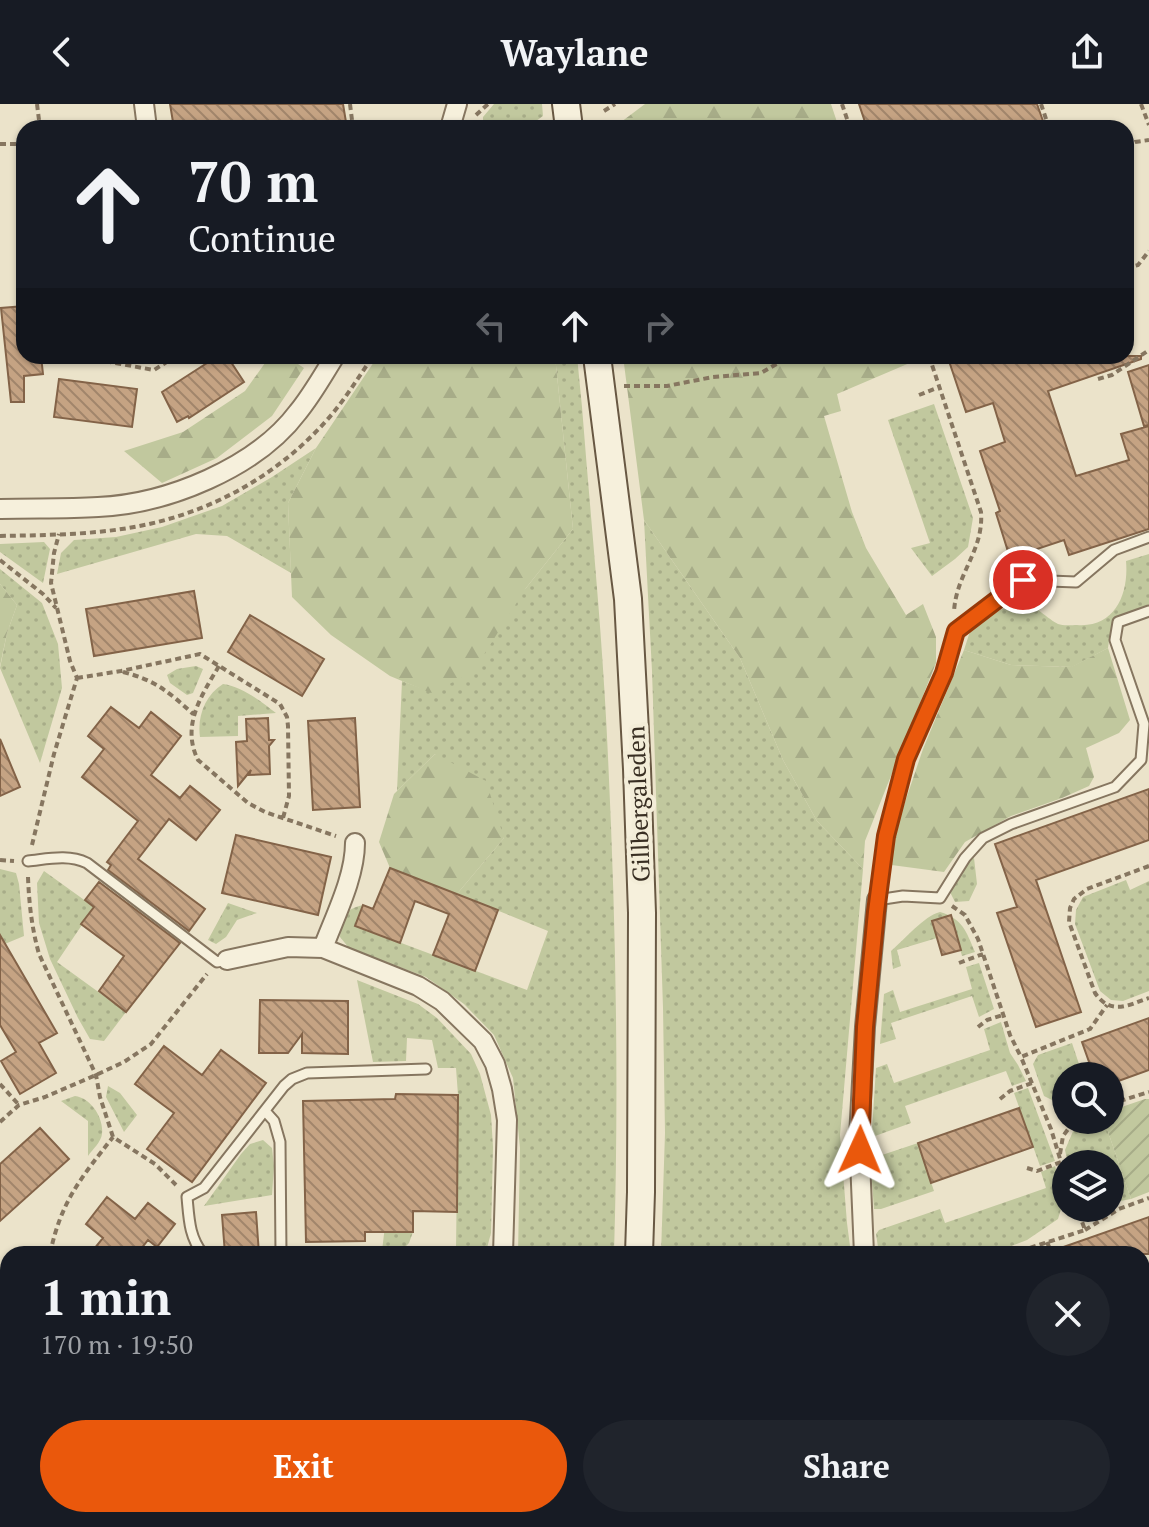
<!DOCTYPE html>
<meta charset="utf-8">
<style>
body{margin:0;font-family:"PT Serif",serif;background:#20242c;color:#f1f3f6;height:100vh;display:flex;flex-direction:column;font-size:30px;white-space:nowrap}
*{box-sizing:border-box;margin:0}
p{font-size:26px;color:#9ea1a6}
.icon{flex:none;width:44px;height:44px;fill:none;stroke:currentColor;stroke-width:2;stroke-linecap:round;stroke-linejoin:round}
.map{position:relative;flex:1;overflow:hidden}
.side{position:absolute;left:0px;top:1142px;width:1150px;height:282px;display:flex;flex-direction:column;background:#171b24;border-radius:24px 24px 0 0;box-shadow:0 2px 6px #0004}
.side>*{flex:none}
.banner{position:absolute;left:16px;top:16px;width:1118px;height:244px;border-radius:24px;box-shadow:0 2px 6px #0004;background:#171b24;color:#f1f3f6;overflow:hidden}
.fabs{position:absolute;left:1052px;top:958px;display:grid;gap:16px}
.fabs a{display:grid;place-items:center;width:72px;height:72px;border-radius:50%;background:#171b24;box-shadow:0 2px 6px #0004;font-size:40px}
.pin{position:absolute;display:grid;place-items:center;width:68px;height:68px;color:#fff;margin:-34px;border:4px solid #fff;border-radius:50%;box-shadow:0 2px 8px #0007}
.me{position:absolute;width:88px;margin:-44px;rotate:1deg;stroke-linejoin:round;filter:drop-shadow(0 0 6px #0008)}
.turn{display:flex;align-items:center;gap:28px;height:168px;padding:0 40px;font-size:36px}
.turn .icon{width:104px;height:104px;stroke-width:2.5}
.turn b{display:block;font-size:56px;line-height:68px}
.lanes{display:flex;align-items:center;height:76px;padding:0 40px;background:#0003;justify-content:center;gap:40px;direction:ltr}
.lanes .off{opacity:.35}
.round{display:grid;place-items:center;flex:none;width:84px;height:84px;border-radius:42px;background:#20242c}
.overview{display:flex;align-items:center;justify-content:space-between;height:136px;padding:0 40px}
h1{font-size:48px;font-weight:800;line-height:60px}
.button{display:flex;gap:16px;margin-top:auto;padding:16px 40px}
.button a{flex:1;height:92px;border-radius:48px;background:#ea580c;color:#fff;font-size:32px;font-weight:800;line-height:92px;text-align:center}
.button a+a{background:#20242c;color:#f1f3f6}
header{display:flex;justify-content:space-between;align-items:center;height:104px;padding:0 40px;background:#171b24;font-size:36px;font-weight:800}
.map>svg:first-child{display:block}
</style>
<header><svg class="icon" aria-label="back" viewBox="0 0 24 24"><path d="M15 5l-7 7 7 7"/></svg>Waylane<svg class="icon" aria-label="share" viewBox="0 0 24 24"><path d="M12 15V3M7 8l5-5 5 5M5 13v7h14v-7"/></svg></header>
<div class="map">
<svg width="1149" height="1423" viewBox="0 0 1149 1423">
<defs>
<pattern id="grass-dots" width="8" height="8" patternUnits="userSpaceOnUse" patternTransform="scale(2)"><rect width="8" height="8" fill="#c1c89e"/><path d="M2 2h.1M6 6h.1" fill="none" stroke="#a7ac88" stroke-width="1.8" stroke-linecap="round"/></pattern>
<pattern id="forest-firs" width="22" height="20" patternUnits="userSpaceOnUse" patternTransform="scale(2)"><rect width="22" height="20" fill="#c1c89e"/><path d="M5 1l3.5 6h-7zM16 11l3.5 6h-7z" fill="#a7ac88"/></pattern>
<pattern id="garden-furrows" width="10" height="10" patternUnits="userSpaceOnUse" patternTransform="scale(2)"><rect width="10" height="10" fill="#c1c89e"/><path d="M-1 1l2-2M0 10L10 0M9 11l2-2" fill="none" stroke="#a7ac88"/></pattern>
<pattern id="building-back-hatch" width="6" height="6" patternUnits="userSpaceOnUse" patternTransform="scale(2)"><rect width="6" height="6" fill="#c5a383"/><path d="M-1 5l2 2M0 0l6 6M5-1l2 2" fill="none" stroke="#a1856b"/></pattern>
</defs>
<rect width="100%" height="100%" fill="#ebe3ca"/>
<path fill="url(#grass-dots)" d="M 494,0 L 542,0 L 543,12 L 532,20 L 483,17 L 483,13 Z
M 555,252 L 577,252 L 582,303 C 591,419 603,536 608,653 C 616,819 619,984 614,1150 L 518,1150 L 520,1044 L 513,974 L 494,931 L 464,900 L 426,873 L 349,844 L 340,833 C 342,814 342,806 363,801 L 356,822 L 527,886 L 548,827 L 457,790 L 504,734 L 435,650 L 397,687 L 402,577 L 431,588 L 526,484 L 573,425 Z
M 934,300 L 973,414 L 968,443 L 955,455 L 932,472 L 911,444 L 930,439 L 888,316 Z
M 316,344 L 288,399 L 291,469 L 227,432 L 196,430 L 57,470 L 61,449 L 74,436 L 116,433 L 162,423 L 222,402 L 272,373 Z
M 644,416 L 740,554 L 783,656 L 817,717 L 863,765 L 840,1031 L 847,1119 L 851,1150 L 661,1150 L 665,1029 L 663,904 L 652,567 Z
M 44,438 L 50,445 L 43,479 L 0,448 L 0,440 Z
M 1149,450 L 1149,501 C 1118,512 1113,510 1108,544 L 1072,563 L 1011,561 L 964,546 L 972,521 L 1023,494 C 1031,500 1050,516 1058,520 C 1063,522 1072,521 1077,521 C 1115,524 1129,490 1126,457 Z
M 0,465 L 42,499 L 58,540 L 62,584 L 40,659 L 0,564 L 7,529 L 17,501 L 0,480 Z
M 196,562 L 203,565 L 193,589 L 187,591 L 170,579 L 167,571 L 177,565 Z
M 223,580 C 243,583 260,597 276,609 L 238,612 L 238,632 L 200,633 C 197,613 205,591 223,580 Z
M 974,754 L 977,780 L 969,797 L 955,798 L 950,788 L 970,756 Z
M 0,765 L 16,769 L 19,780 L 24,832 L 0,842 Z
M 44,767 L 94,803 L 57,858 L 126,908 L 104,937 L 90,935 L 78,914 L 50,855 L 39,819 L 37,779 Z
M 1126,776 L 1130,786 L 1149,777 L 1149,887 L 1123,897 L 1111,896 L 1100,887 L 1075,820 L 1076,806 L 1083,793 Z
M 228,799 L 257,809 L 237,816 L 226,833 L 216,840 L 208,836 Z
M 940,808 C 963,815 966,827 975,848 L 962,852 L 951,812 L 937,834 L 897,846 L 901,862 L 893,865 L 891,847 C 905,835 924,812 940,808 Z
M 979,859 L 994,905 L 979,913 L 972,892 L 891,919 L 896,935 L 880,940 L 884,890 L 893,886 L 900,908 L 972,885 L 966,863 Z
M 357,876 L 418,900 L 437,914 L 471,950 L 480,970 L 491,1011 L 493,1043 L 491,1129 L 487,1144 L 475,1149 L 456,1145 L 458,991 L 456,964 L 438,964 L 432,936 L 407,934 L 406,957 L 373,958 Z
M 1001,918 L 1010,949 L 1018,961 L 1026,977 L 1012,982 L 1006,967 L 905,1002 L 911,1019 L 875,1032 L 872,1026 L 876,964 L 887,960 L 894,979 L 990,946 L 984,925 Z
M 1072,939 L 1083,972 L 1066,972 L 1066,1002 L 1064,1002 L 1044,992 L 1033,960 L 1038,951 Z
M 108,982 L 120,989 L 137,1011 L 124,1028 L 106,993 Z
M 1028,984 L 1055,1057 L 1040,1062 L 1014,989 Z
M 75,992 C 91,994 104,1014 102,1030 C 101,1038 93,1045 88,1052 L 88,1017 L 61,997 Z
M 1083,1016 L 1104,1016 L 1131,1095 L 1110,1099 L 1110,1060 L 1068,1060 L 1065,1046 L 1074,1025 Z
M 263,1036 L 272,1044 L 274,1062 L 272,1091 L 204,1102 L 241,1050 L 250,1040 Z
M 918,1039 L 934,1087 L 881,1105 L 874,1105 L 871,1064 L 873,1054 Z
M 1055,1062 L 1064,1095 L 1058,1115 L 1027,1136 L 990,1150 L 879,1150 L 876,1130 L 879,1126 L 940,1105 L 945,1119 L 1046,1084 L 1041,1068 Z
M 386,1113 L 393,1128 L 413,1128 L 409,1139 L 400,1148 L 382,1147 Z
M 0,1163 L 8,1166 L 8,1248 L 0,1247 Z
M 1149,1195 L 1149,1319 L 1142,1318 L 1142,1197 Z
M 408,1416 L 447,1416 L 444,1423 L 399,1423 Z
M 476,1416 L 600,1416 L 600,1423 L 474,1423 Z
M 648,1416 L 927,1416 L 931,1423 L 647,1423 Z
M 959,1416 L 1050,1416 L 1048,1423 L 963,1423 Z"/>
<path fill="url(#forest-firs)" d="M 645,0 L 831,0 L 839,24 L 613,24 Z
M 270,252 L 303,252 L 298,260 L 304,264 L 272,312 L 217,354 L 162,379 L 124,347 L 183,328 L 245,287 Z
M 378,252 L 555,252 L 573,425 L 526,484 L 473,568 L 431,589 L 390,572 L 331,531 L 292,493 L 288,399 L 316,344 Z
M 623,252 L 910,252 L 912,258 L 837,290 L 841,307 L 824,312 L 852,408 L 866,444 L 906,511 L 923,500 L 936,533 L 936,559 L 865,737 L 863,765 L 817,717 L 783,656 L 740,554 L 644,416 Z
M 0,480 L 17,501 L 7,529 L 0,562 Z
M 1108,544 L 1130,616 L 1119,629 L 1086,644 L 1094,673 L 1089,682 L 1062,694 L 1011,712 L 965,738 L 944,768 L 884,760 L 923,645 L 964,546 L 1011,561 L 1071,563 Z
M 435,650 L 486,677 L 504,734 L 457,790 L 390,764 L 379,738 L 394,690 Z"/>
<path fill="url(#garden-furrows)" d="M 1145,995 L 1149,995 L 1149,1088 L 1131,1095 L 1104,1016 L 1110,1016 L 1110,1007 Z"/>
<path fill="url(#building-back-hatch)" stroke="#836348" stroke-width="2" d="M 170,0 L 343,0 L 347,24 L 174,24 Z
M 859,0 L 1037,0 L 1043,17 L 1022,24 L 867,24 Z
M 24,202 L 24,252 L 41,252 L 43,270 L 24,272 L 24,298 L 11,298 L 1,204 Z
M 218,252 L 227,252 L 244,278 L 189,314 L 188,312 L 177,318 L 162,288 Z
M 964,252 L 1141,252 L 1141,255 L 1048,287 L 1076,372 L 1129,356 L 1121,330 L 1149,322 L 1149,425 L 1069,451 L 1064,436 L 1010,454 L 996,409 L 1000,407 L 980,347 L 1005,338 L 993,299 L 966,308 L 949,257 Z
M 1149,261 L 1149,321 L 1144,322 L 1128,268 Z
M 59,275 L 137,285 L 132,323 L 54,313 Z
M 194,487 L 202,534 L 94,552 L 86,505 Z
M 250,511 L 324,555 L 302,592 L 228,548 Z
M 111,603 L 139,624 L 151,608 L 181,632 L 151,671 L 180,694 L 190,682 L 220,706 L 196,736 L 169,715 L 138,755 L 205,805 L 189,827 L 108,766 L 111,761 L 107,758 L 138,717 L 82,673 L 104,645 L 88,632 Z
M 268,614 L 269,636 L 274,636 L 269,642 L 270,670 L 249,671 L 251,666 L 238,682 L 236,638 L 247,637 L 246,615 Z
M 355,614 L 360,703 L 313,706 L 308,617 Z
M 0,635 L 20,683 L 0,692 Z
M 1149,685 L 1149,736 L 1036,776 L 1081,908 L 1036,923 L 997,809 L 1017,803 L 995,740 Z
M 236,731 L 331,753 L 318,811 L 222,789 Z
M 390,764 L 498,806 L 475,867 L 433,851 L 449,810 L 415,797 L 400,839 L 355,822 L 363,801 L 373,805 Z
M 99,778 L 180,839 L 126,908 L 99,887 L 124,852 L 81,820 L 94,803 L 85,796 Z
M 951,811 L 961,846 L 942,851 L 932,817 Z
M 0,831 L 57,929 L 39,939 L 56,969 L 20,990 L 1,957 L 16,948 L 0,921 Z
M 260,896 L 348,897 L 348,950 L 302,949 L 302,930 L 288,949 L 259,949 Z
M 1149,914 L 1149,966 L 1110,980 L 1110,972 L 1094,972 L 1082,938 Z
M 164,942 L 202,971 L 221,946 L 266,979 L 192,1078 L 147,1045 L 174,1009 L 135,980 Z
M 396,990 L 458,991 L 457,1108 L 413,1107 L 413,1128 L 365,1128 L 365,1137 L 306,1138 L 303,997 L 395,995 Z
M 1019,1004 L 1033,1043 L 931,1079 L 918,1039 Z
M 40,1024 L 69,1055 L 0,1117 L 0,1060 Z
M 107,1093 L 135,1115 L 148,1099 L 175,1120 L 157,1143 L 148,1136 L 137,1150 L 90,1150 L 103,1134 L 86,1120 Z
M 256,1108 L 259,1150 L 225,1150 L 222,1111 Z
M 1149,1113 L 1149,1150 L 1052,1150 L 1052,1147 Z"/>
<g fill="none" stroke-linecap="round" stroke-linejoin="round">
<g stroke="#867660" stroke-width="13">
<path id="service" d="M 1149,433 L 1114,446 L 1076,478 L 1023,476 L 956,527 L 944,569 L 906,655 L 886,732 L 877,796 L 903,792 L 940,794 L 965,754 L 983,734 L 1011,720 L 1115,683 L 1141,656 L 1144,620 L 1115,536 L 1118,518 L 1149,507
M 28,757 C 48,755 68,750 87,759 L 217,858 L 227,856
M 265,1007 L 274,1017 L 280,1038 L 281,1150
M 203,1150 C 189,1133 189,1114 187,1093 L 204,1084 L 284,982 L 292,975 L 307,969 L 426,965
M 352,1423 L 359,1416"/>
</g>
<g stroke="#867660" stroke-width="22">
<path id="minor" d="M 144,0 L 147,24
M 450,24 L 457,0
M 0,405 C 33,404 66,405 98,403 C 167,400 256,364 298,308 C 312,291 323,271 335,252
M 323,844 C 335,812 355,773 355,739
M 227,856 L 288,843 L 323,844 L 418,882 L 442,897 L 483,937 L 495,960 L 502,985 L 507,1016 L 503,1150
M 864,1150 L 859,1033 L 865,923 L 877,796
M 943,1416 L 948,1423
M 461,1423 L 463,1416"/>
</g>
<g stroke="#685843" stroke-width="30">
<path id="secondary" d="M 566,0 L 569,24
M 597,252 L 628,495 L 637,665 L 642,809 L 641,1088 L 639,1150
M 624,1423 L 625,1416"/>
</g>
<path stroke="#867660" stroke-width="4" stroke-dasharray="6 4" stroke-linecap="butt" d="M 37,0 L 40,24
M 350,0 L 353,24
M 842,0 L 850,24
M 1041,0 L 1049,24
M 1141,0 L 1149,21
M 604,7 L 615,0
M 476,11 L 488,0
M 473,19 L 495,24
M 0,40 L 24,40
M 1126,43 L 1135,38 L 1149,36
M 1126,164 L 1138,161 L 1149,147
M 76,252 L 154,266 L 176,252
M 929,252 L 981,408 C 984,447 956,469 954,508
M 1098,275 L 1112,271 L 1149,246
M 624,282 L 667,282 L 713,273 L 761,269 L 790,252
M 919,291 L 939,283
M 0,432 C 44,431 90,431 134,423 C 208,410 276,373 327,316 C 344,297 358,274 373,252
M 0,456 L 43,490 L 56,504
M 219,562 C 201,592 181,622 198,656 L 248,699 L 265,708 L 336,732
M 123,568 C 155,576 169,588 193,610
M 77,574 L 121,567 L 200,550 L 280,600 L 287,613 L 288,622 L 289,692 L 283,714
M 32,741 L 54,650 L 77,574 L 70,557 L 51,479 L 54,449 L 59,430
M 0,756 L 14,757
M 1149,762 L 1087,785 L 1074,795 L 1070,804 L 1069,818 L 1095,889 C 1111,912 1128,901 1149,894
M 28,773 C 29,800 32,825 39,850 L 96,971 L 100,993 L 113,1033 L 155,1060 L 176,1081
M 952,802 L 965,811 L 978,835 L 1010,931 L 1021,953
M 959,859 L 983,850
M 978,923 L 987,916 L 1003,911
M 0,980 L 19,1001
M 1000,995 L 1010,987 L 1032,979
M 1110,1000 L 1149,988
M 0,1018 L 19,1001 L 45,993 L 96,971 L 124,958 L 151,940 L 207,870
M 1060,1050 L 1063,1032 L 1075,1016
M 1062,1059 L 1066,1071
M 1027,1064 L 1037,1067 L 1061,1058 L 1051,1025 L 1021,953 L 1090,925 L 1107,901
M 1085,1126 L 1119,1105 L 1149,1094
M 1047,1138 L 1052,1150
M 50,1150 C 61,1097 81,1074 113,1033
M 1011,1150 L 1085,1126 L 1077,1104
M 1142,1187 L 1149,1185
M 0,1259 L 8,1257
M 1142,1284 L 1149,1286
M 1142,1323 L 1149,1323
M 72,1416 L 73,1423
M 1071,1416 L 1074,1423
M 1124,1423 L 1149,1414"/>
<use href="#service" stroke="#f6f0dc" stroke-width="9"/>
<use href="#minor" stroke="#f6f0dc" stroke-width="18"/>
<use href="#secondary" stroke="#f6f0dc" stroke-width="26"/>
</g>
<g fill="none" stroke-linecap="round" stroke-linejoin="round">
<g stroke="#983908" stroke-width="20">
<path id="route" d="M 860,1046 L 865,923 L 876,808 L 886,732 L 906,655 L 944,569 L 956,527 L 1023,476"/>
</g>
<use href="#route" stroke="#ea580c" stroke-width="14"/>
</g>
<g text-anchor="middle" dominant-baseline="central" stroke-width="8" stroke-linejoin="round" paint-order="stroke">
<g font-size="24" fill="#382e22" stroke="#f3edd8">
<text transform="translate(638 700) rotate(-92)">Gillbergaleden</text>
</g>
</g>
</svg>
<div class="fabs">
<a><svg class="icon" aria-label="search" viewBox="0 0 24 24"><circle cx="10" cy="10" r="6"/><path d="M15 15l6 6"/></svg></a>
<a><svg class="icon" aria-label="layers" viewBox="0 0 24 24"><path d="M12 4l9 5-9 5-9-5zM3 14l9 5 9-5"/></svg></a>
</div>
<div class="pin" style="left:1023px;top:476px;background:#d93025"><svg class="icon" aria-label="arrive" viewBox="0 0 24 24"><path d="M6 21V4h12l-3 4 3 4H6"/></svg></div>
<svg class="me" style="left:860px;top:1046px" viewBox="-20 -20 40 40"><path d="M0-17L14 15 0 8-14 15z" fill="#ea580c" stroke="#fff" stroke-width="4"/></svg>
<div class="banner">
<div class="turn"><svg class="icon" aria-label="ahead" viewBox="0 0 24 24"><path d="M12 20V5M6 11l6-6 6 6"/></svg><div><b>70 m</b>Continue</div></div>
<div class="lanes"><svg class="icon off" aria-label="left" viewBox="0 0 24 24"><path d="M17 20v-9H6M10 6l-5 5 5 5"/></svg><svg class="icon" aria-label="ahead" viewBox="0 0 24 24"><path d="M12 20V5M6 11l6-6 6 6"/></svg><svg class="icon off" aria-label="right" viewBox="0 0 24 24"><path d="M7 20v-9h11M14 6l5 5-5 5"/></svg></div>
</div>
<section class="side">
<div class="overview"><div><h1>1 min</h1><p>170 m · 19:50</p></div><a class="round"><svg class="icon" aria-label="close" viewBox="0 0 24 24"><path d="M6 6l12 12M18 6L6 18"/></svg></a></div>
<div class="button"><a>Exit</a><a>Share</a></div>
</section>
</div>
